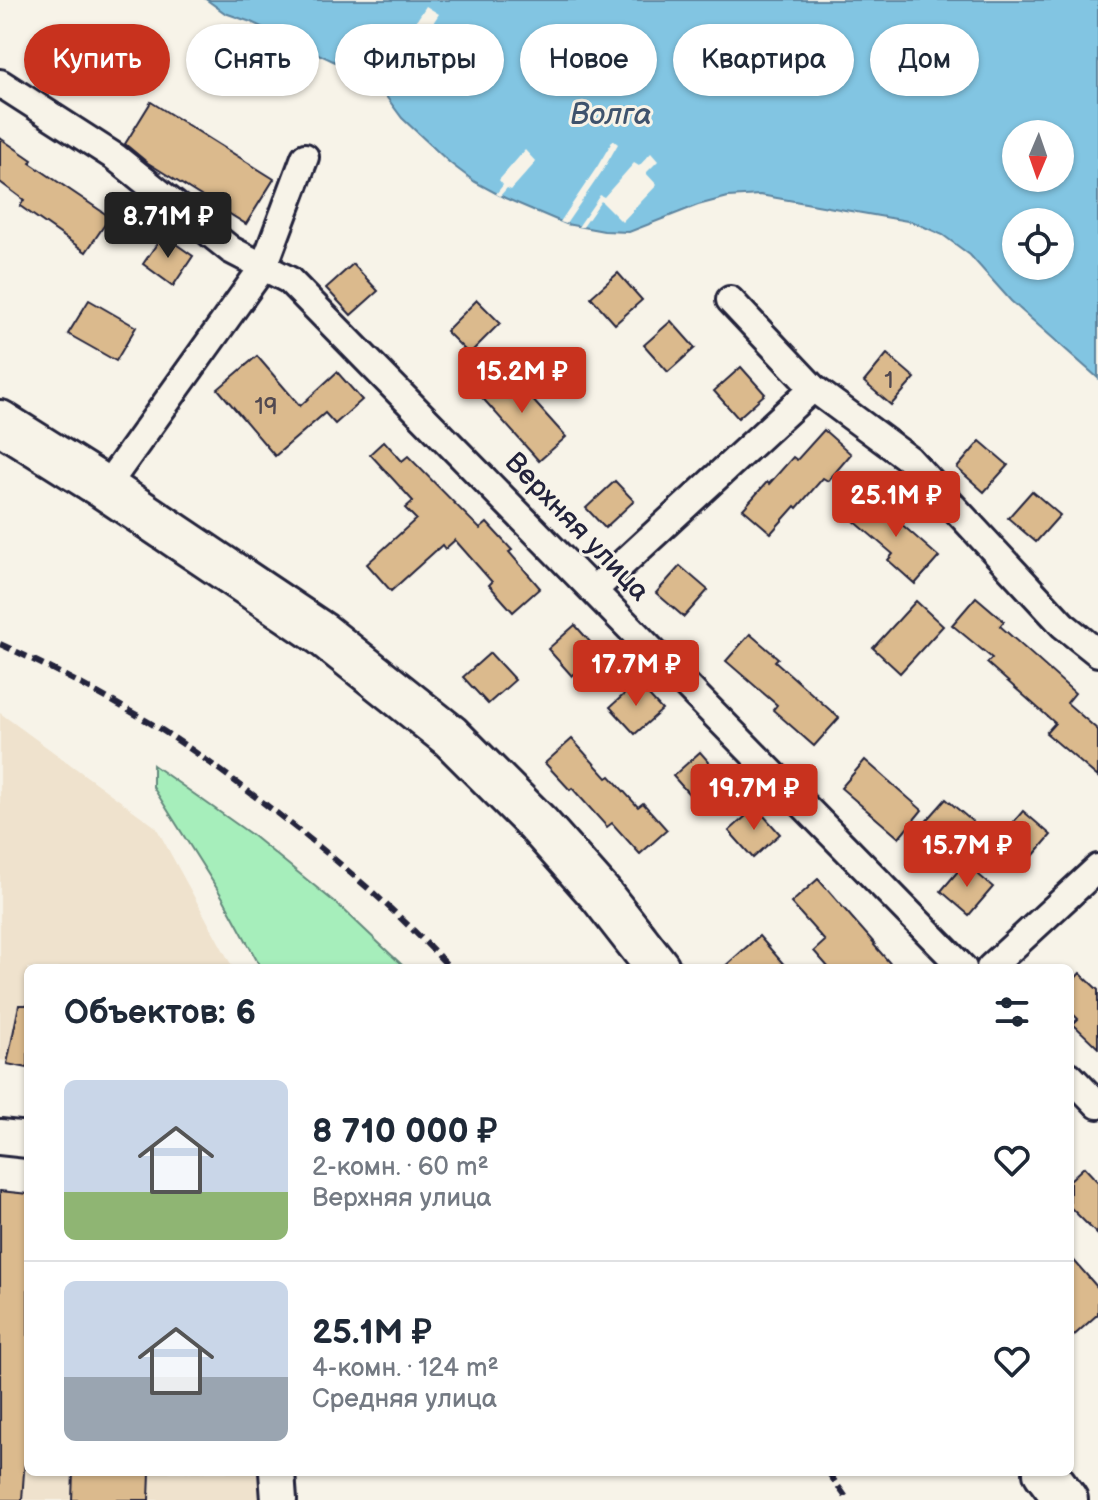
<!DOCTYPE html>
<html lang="ru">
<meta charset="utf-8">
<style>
:root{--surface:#fff;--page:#f6f6f7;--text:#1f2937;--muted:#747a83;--line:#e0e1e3;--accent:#c8321e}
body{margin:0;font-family:"Balsamiq Sans",sans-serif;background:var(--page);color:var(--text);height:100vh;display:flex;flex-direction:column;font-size:30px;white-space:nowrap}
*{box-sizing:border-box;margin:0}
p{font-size:26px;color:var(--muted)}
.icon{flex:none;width:44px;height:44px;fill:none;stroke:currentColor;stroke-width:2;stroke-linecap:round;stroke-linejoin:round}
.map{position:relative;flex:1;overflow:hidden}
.drawer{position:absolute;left:24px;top:964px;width:1050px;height:512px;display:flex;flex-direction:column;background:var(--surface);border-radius:12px;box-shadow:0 2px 6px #0004}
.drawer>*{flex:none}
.top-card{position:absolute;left:24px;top:24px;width:1050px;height:72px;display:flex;gap:16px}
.needle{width:52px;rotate:182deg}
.controls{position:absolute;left:1002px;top:120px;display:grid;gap:16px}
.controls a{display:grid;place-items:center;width:72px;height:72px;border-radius:50%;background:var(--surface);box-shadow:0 2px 6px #0004;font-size:40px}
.price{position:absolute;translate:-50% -68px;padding:0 18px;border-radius:8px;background:var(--accent);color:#fff;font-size:26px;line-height:52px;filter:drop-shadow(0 2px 4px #0008)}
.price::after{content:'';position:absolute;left:50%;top:48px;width:24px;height:18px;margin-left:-12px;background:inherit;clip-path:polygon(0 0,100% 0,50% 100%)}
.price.current{background:#222;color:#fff}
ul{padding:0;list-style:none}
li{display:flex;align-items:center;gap:24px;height:200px;padding:0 40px}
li+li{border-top:2px solid var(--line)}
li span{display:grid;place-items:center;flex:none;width:224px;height:160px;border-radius:12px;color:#555}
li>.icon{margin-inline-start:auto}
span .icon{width:96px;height:96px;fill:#fffc;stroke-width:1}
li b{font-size:34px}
h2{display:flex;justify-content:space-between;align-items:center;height:96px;padding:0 40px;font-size:34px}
.chip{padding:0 28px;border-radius:36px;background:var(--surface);box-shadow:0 2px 6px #0004;font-size:28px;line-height:72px}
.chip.current{background:var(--accent);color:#fff}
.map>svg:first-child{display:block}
.built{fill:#efe2cd}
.green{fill:#a6eebb;stroke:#64887b;stroke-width:2}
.water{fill:#82c5e2;stroke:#5c849f;stroke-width:2;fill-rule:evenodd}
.pier{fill:#f7f3e8}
.building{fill:#dbba8d;stroke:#22223b;stroke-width:2}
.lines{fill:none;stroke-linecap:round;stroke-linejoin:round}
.minor-casing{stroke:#22223b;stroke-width:32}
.tertiary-casing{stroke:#22223b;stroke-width:40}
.primary-casing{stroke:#22223b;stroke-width:48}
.minor{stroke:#f7f3e8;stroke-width:26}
.tertiary{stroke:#f7f3e8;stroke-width:34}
.primary{stroke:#f7f3e8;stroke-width:42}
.rail{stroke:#22223b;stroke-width:6;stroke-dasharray:12 6;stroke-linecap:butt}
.labels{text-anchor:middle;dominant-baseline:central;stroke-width:6;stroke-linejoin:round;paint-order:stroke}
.number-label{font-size:24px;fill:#504850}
.street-label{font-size:28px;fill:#22223b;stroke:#f7f3e8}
.water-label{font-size:30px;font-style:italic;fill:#3f536d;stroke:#f7f3e8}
</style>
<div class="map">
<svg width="1098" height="1500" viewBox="0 0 1098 1500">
<rect width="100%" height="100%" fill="#f7f3e8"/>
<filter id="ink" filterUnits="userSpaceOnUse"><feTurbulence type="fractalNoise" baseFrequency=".0125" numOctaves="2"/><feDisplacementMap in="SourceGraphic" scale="16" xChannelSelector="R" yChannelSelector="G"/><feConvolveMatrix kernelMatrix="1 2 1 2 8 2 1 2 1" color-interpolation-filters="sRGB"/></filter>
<g filter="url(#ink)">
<!-- built -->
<g class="built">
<path d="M0,713L156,827L233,968H28V1067L0,1060Z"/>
<path d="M0,1233L28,1235V1472H257L259,1500H0Z"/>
</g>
<!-- green -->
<path class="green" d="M153,765L252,835L343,909L402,965V968H261L223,898L153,787Z"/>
<!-- water -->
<path class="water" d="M207,0H1098V378L1011,301L970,255L943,235L913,222L760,195L728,197L698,205L629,232L604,231L566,224L505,198L475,182L450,163L402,118L382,91L367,77L251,22L225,13ZM1016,134H1060V178H1016ZM1016,222H1060V266H1016Z"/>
<!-- pier -->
<g class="pier">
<path d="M426,6L439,14L405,65L401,63L382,91L379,88L397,61L392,58Z"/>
<path d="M613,140L618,144L603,170L566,224L560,222L597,167Z"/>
<path d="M525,150L536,162L511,190L507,188L500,196L496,194L503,185L499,180Z"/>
<path d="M651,153L658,161L646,173L657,185L622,222L601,201L583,227H578L600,195L604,197L634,163L639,166Z"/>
</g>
<!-- building -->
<g class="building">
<path d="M151,102L274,179L246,224L148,163L125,144Z"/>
<path d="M0,138L32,160L30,163L110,217L86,252L20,206L24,200L0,182Z"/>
<path d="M163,235L193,256L173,286L143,264Z"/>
<path d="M353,264L378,291L351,315L326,288Z"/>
<path d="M618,273L642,300L615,324L591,297Z"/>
<path d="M89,300L136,327L116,361L68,334Z"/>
<path d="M477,300L500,323L469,354L446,331Z"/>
<path d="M671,321L695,348L668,372L644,345Z"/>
<path d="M887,354L915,378L891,405L864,382Z"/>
<path d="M257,356L300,406L337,372L362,400L335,424L325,413L275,456L218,389Z"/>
<path d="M741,367L765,394L738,418L714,391Z"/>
<path d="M505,369L566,437L539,461L478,393Z"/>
<path d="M824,430L851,454L828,481L823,478L797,508L795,506L771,533L743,509L767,482L769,484L793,457L797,460Z"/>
<path d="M384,441L402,461L408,456L480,529L487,523L512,550L509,552L540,588L513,612L489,585L492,582L455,540L445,549L442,545L391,591L367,564L416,519L405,508L413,501L370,454Z"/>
<path d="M980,441L1008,465L984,492L957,468Z"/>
<path d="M615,481L634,501L605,528L586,508Z"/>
<path d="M1032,491L1060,515L1036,542L1008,518Z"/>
<path d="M878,493L905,517L900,523L939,557L915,584L888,560L893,554L854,521Z"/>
<path d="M680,566L708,590L684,617L656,593Z"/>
<path d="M976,597L1004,621L1000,626L1075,693L1067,703L1098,730V777L1046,733L1055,723L987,663L992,658L952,625Z"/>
<path d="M916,601L943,626L900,673L873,648Z"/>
<path d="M575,625L599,652L572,676L548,649Z"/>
<path d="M750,634L778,658L775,661L839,718L814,746L773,710L777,705L726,661Z"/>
<path d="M490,653L515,680L488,704L463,677Z"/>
<path d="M637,683L662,710L635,734L610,707Z"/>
<path d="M572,739L607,778L610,776L638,807L643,803L667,830L640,854L612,823L607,827L572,788L570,790L545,763Z"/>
<path d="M700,752L724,779L697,803L673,776Z"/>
<path d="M865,760L922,810L899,838L841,788Z"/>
<path d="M946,799L973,822L950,850L922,826Z"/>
<path d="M756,807L780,834L753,858L729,831Z"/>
<path d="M1023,811L1051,835L1027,863L999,839Z"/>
<path d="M965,863L993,887L969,915L941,891Z"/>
<path d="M818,879L875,944L874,945L894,968H829L814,951L825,941L791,903Z"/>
<path d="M759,936L787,968H723Z"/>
<path d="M1080,973L1098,990V1048L1073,1024L1078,1019L1070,1011V984Z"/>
<path d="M19,1005H28V1068L7,1064Z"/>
<path d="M1084,1167L1098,1182V1235L1070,1207V1180Z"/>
<path d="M0,1191L28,1194V1416L22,1500H0Z"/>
<path d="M1070,1256L1098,1288V1314L1070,1339Z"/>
<path d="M73,1472H150L149,1500H72Z"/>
</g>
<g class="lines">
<!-- minor casing -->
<g class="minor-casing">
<g id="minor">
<path d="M0,83L115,157L231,250L289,280L963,968"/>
<path d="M730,300L813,388L909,459L1063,625L1098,653"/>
<path d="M105,488L264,266L305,157"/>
<path d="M594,590L813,388"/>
<path d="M990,968L1098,868"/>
<path d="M1070,1076L1098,1105"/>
</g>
</g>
<!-- tertiary casing -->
<g class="tertiary-casing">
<g id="tertiary">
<path d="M0,1137L28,1140"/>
<path d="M277,1472L279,1500"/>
</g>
</g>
<!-- primary casing -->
<g class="primary-casing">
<g id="primary">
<path d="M0,422L105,488L322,634L450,736L538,824L601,895L658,968"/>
<path d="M1045,1472L1066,1500"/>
</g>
</g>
<!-- minor -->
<use href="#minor" class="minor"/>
<!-- tertiary -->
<use href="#tertiary" class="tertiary"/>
<!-- primary -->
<use href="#primary" class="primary"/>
<!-- rail -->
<g class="rail">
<path d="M0,644C50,667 99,693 147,721C199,752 248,791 296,828C350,871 403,917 450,968"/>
<path d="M828,1472L848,1500"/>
</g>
</g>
</g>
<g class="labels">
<!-- number labels -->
<g class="number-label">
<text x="889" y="380">1</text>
<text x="266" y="406">19</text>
</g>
<!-- street labels -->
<g class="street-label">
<text transform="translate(577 527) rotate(46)">Верхняя улица</text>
</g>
<!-- water labels -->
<g class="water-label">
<text x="611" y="115">Волга</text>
</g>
</g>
</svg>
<div class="controls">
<a><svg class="needle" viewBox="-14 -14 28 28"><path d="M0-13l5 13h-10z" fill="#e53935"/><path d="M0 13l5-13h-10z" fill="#747a83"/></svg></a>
<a><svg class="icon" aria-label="locate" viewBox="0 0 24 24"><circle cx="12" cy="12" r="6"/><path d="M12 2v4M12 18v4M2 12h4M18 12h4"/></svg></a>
</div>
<b class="price current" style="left:168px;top:260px">8.71M ₽</b>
<b class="price" style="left:522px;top:415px">15.2M ₽</b>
<b class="price" style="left:896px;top:539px">25.1M ₽</b>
<b class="price" style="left:636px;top:708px">17.7M ₽</b>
<b class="price" style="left:754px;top:832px">19.7M ₽</b>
<b class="price" style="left:967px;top:889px">15.7M ₽</b>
<div class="top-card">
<a class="chip current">Купить</a>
<a class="chip">Снять</a>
<a class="chip">Фильтры</a>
<a class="chip">Новое</a>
<a class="chip">Квартира</a>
<a class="chip">Дом</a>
</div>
<section class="drawer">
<h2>Объектов: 6<svg class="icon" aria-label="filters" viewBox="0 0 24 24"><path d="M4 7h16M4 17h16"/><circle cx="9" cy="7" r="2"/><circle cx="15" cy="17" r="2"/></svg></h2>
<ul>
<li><span style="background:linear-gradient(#c9d6e8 70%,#8fb573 0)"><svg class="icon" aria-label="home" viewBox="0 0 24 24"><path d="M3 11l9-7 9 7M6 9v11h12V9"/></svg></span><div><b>8 710 000 ₽</b><p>2-комн. · 60 m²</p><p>Верхняя улица</p></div><svg class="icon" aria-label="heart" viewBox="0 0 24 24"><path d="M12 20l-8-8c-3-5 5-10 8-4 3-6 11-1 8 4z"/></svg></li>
<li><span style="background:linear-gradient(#c9d6e8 60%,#9aa5b1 0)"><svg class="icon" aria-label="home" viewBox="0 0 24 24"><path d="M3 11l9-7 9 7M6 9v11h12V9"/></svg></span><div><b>25.1M ₽</b><p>4-комн. · 124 m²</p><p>Средняя улица</p></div><svg class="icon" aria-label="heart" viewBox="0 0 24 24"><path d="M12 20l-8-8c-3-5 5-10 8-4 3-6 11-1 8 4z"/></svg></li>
</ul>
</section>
</div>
